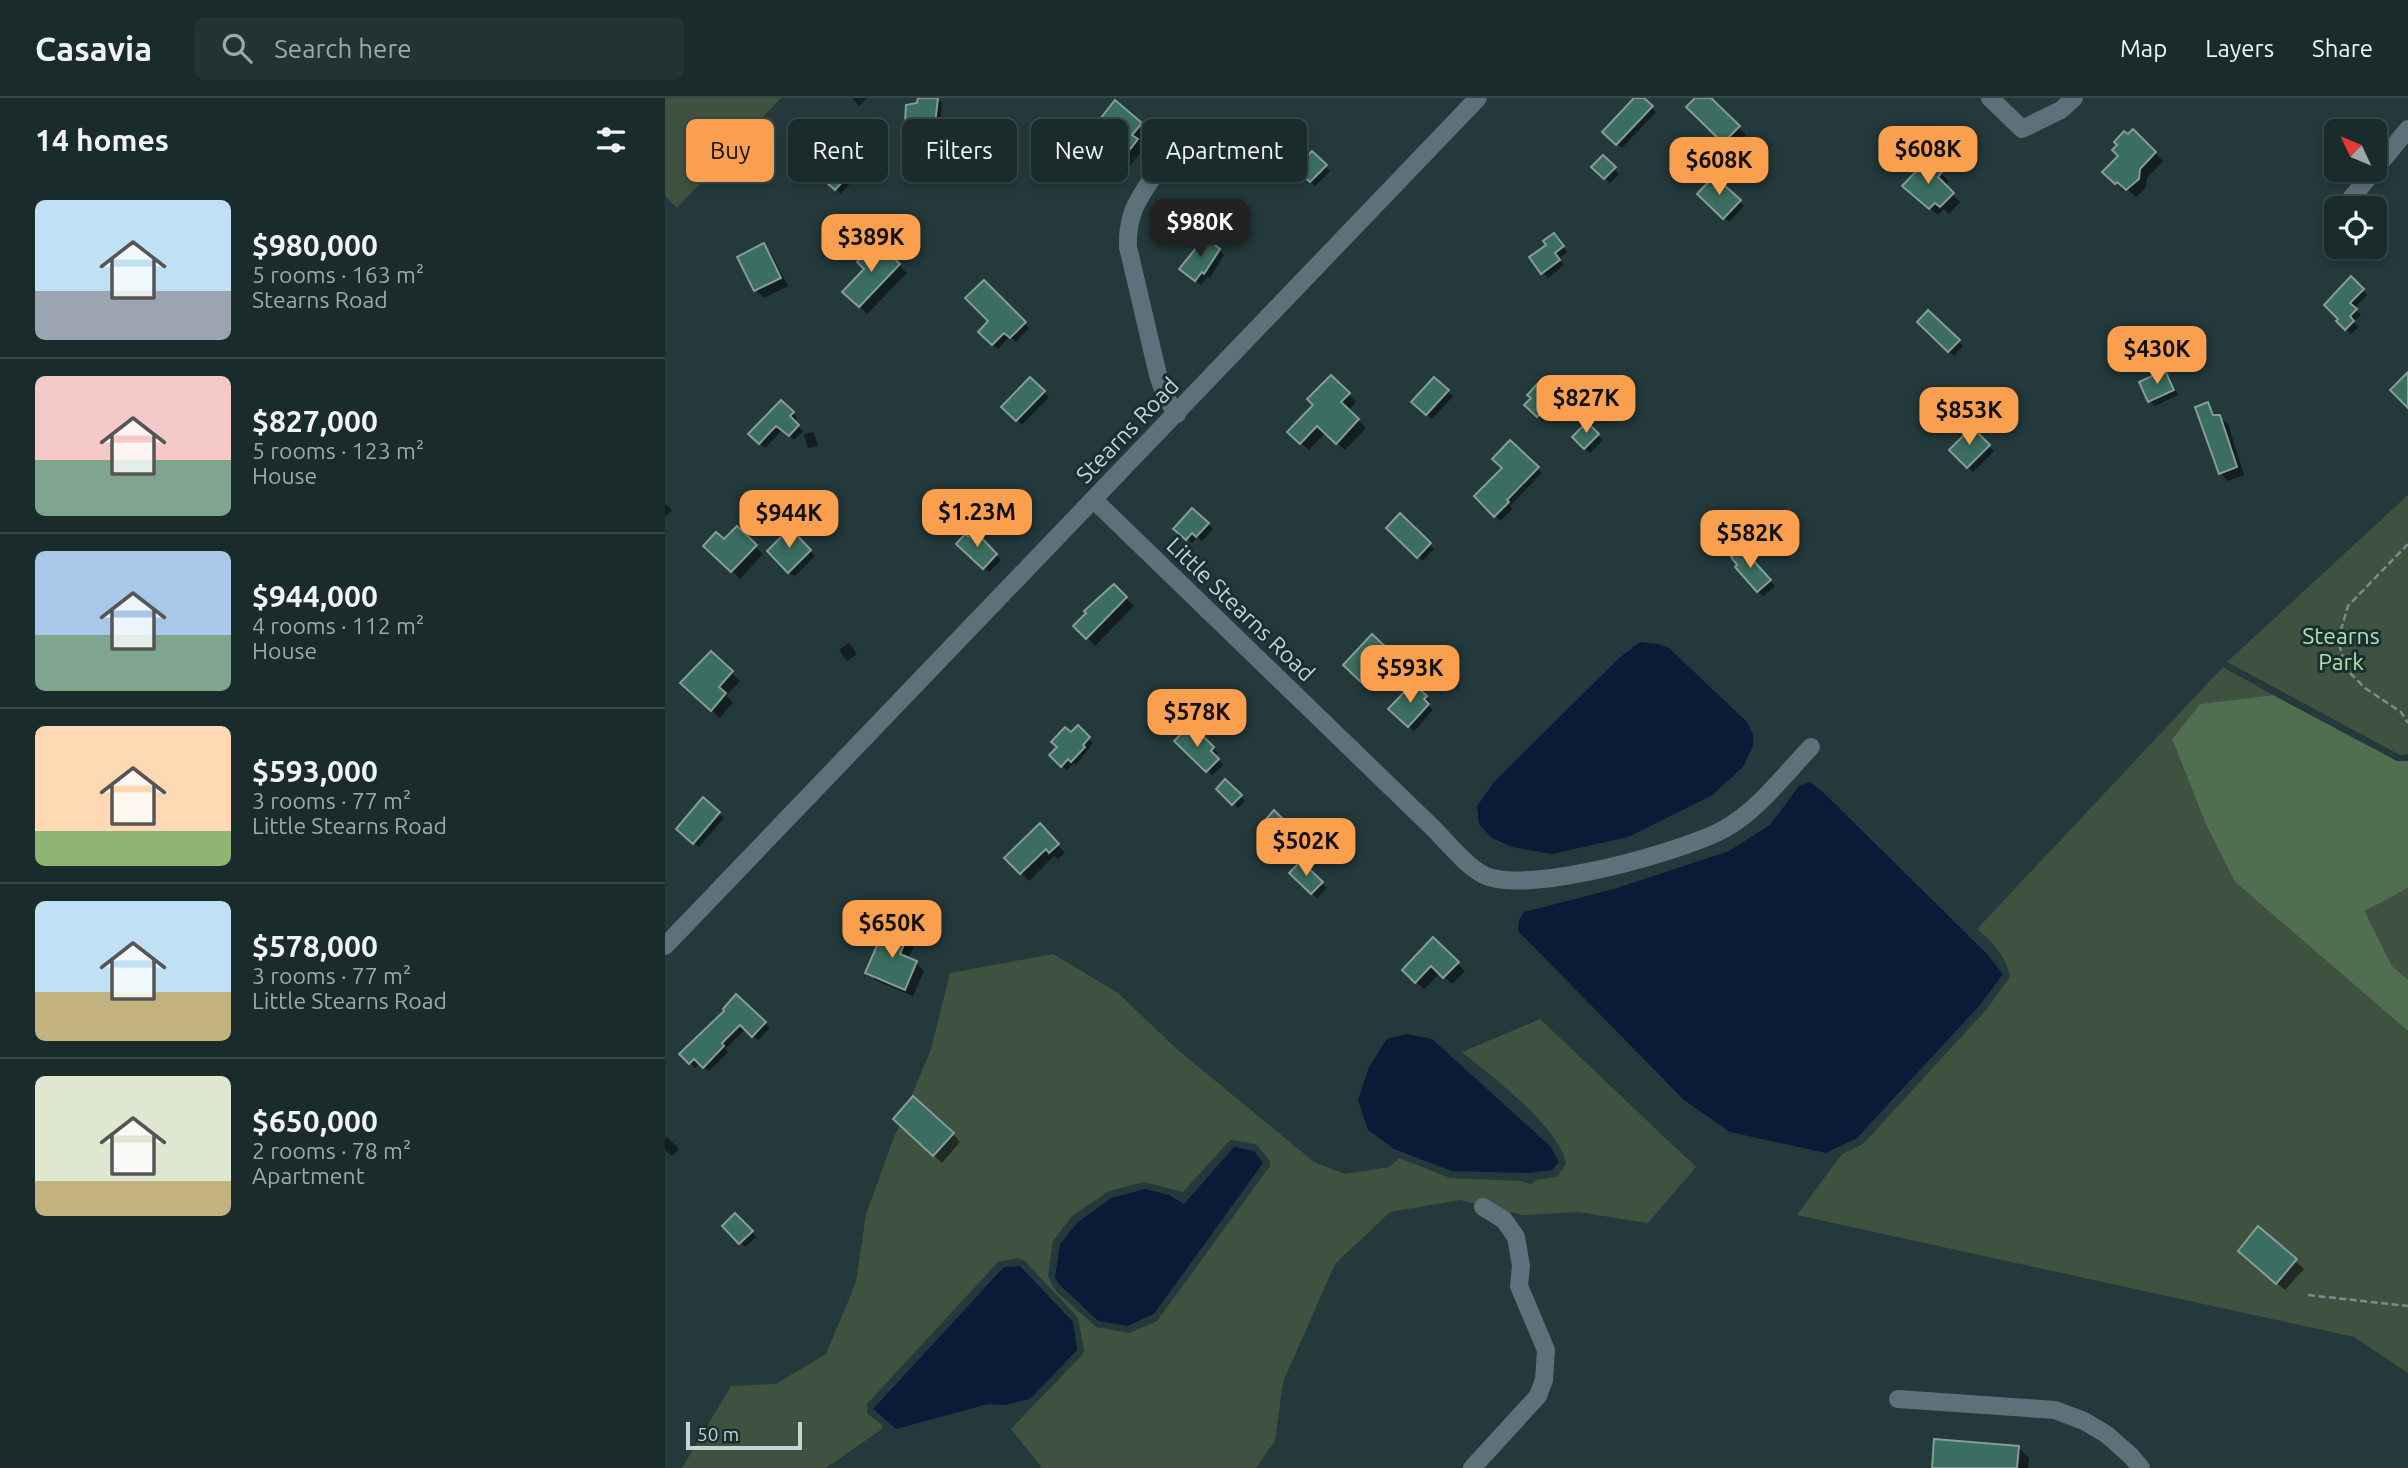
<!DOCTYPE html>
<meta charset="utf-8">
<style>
:root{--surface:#1a2b2c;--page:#233334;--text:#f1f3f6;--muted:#9fa7a9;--line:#384748;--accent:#fa9f4e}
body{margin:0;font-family:Ubuntu,sans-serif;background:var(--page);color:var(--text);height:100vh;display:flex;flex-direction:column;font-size:26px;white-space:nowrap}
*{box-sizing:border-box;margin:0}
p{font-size:23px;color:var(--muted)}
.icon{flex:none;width:38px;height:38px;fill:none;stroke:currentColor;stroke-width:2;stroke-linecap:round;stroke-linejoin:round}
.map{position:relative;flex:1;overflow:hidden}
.panel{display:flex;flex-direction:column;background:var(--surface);width:665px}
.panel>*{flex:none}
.banner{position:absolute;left:21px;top:21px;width:665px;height:63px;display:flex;gap:14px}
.needle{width:46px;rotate:314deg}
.fabs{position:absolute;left:1659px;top:21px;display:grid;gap:14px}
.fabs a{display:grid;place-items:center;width:63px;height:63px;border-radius:10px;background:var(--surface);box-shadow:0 4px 10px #0003,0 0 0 2px var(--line);font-size:35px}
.scale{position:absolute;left:21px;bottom:18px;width:116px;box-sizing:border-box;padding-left:7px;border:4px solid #c7d4d5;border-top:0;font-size:19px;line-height:24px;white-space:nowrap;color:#c7d4d5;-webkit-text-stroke:5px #192f31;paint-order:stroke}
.price{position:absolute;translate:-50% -60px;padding:0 16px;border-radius:14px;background:var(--accent);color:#111;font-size:23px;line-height:46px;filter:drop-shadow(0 2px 4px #0008)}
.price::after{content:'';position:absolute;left:50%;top:42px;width:21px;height:16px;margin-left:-10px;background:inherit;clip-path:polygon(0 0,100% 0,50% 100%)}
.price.current{background:#222;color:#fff}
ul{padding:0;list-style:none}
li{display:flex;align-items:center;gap:21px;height:175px;padding:0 35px}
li+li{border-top:2px solid var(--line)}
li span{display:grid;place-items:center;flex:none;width:196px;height:140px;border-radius:10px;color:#555}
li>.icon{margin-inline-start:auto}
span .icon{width:84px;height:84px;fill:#fffc;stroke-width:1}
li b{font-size:30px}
h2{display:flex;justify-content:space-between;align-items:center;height:84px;padding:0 35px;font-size:30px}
.chip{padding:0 24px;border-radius:10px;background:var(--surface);box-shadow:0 4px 10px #0003,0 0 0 2px var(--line);font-size:24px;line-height:63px}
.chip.current{background:var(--accent);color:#111}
header{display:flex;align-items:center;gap:42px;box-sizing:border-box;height:98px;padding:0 35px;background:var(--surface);border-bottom:2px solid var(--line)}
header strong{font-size:33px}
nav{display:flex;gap:38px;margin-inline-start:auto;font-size:24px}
.search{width:490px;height:63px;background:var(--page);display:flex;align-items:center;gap:18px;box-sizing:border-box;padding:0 24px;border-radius:10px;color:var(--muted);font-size:26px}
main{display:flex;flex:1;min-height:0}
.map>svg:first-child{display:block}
.green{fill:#3f523f;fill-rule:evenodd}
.forest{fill:#4f6f50}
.water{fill:#091b37}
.shadow{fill:#0007}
.building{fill:#3b6e60;stroke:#859d95;stroke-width:2}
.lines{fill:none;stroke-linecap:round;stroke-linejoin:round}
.path{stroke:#7a8c8d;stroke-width:2.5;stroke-dasharray:7 3.5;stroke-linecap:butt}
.minor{stroke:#5e717a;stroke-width:18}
.labels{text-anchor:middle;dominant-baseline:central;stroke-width:6;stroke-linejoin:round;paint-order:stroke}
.street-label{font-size:23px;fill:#c7d4d5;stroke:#192f31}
.park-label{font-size:23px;fill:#ade3ae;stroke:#192f31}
</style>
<header>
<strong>Casavia</strong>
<div class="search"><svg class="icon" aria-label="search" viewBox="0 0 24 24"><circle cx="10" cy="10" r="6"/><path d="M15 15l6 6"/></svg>Search here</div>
<nav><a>Map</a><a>Layers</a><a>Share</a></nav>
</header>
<main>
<section class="panel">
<h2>14 homes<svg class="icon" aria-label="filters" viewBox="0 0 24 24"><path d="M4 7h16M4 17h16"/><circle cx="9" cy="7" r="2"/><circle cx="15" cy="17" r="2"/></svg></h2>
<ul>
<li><span style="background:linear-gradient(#bfe0f5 65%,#9aa5b1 0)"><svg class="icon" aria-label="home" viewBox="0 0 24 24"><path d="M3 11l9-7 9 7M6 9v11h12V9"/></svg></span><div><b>$980,000</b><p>5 rooms · 163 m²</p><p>Stearns Road</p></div></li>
<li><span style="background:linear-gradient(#f6c9c9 60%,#7fa58c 0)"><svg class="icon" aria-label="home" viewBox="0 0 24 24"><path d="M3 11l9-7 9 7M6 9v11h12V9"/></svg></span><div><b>$827,000</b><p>5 rooms · 123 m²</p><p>House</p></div></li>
<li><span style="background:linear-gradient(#a9c7e8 60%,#7fa58c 0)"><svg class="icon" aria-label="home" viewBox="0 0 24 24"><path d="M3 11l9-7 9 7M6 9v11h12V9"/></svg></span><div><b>$944,000</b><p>4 rooms · 112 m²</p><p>House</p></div></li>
<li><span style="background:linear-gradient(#ffd9b3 75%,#8fb573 0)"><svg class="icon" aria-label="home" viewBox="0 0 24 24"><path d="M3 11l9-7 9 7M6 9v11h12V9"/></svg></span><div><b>$593,000</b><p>3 rooms · 77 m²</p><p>Little Stearns Road</p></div></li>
<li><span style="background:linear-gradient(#bfe0f5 65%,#c2b280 0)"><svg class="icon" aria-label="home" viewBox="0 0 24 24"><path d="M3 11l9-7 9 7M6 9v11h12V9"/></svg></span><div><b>$578,000</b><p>3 rooms · 77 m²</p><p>Little Stearns Road</p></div></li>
<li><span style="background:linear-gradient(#dfe7d0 75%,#c2b280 0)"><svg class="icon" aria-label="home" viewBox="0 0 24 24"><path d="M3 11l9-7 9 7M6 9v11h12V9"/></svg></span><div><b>$650,000</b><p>2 rooms · 78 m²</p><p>Apartment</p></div></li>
</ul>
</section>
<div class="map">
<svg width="1743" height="1370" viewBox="0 0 1743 1370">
<rect width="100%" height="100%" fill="#23393b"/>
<!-- green -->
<g class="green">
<path d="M0,0H116L12,110L0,98Z"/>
<path d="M1743,397V656L1735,657L1562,564Z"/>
<path d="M1558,569L1608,597L1535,606L1507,641L1542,729L1570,784L1743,933V1275L1689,1239L1132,1117L1177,1056L1198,1046L1321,912L1345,879C1342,859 1327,844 1312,831Z"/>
<path d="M1743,790V882L1727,868L1700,812Z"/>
<path d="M388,856L453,895L513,952L649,1064L680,1076L724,1069L734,1060L785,1080L855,1083L866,1086L871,1082L892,1079L901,1066C896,1030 825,977 797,954L875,921L1031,1069L983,1125L913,1114L857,1117L795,1102L725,1114L670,1166L618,1284L610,1343L591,1370H377L346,1331L418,1256L419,1252L413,1220L360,1163L353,1160L333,1164L202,1306V1315L218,1328L217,1331L161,1370H17L66,1288L111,1286L161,1256L191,1184L201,1116L228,1042L266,951L285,875ZM565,1042L591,1046L605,1063V1068L492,1223L464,1235L431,1229L389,1191L383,1178L388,1143L407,1118L444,1093L479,1084L518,1094Z"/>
</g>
<!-- forest -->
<path class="forest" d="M1608,597L1732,663H1743V790L1700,813L1727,868L1743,882V933L1570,784L1542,729L1507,641L1535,606Z"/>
<!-- water -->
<g class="water">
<path d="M975,544L994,546L1004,550L1082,624L1088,637V648L1078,669L1046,698L963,739L887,756L847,749L827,740L814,726L812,708L830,683L953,561Z"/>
<path d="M1145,684L1160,696L1322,856L1338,876L1315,907L1192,1040L1161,1055L1065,1034L1019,1002L853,833L854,822L859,814L949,791L1064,753L1105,727L1134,688Z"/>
<path d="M742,936L767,941L885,1048L894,1064L887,1072L863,1075L787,1073L729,1051L703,1032L693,1002L704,969L722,941Z"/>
<path d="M569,1049L589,1053L598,1065L489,1216L462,1228L433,1223L394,1186L390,1180L395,1146L412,1125L446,1100L480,1091L504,1097L519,1106Z"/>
<path d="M355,1168L408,1224L412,1252L365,1301L340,1307L323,1306L231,1331L208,1311L339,1169Z"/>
</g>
<!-- shadow -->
<g class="shadow">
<path d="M187,0H202L194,8Z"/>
<path d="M255,0H272L277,5L275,31L246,28L241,23L254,7Z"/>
<path d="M972,0H977L991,14L957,50L940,33Z"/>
<path d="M1032,0H1044L1081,37L1067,52L1024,9Z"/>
<path d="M450,5L483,34L474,45L479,50L459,75L427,51Z"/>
<path d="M1468,34L1498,63L1482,80L1481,89L1471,99L1461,90L1459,93L1440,74L1455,58L1463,39Z"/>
<path d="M647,55L665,73L650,88L633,71Z"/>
<path d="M938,59L954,76L945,85L929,69Z"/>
<path d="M1263,63L1284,83L1279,88L1295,104L1284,116L1279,111L1273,117L1247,95Z"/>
<path d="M187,72L192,77L176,96L151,74Z"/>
<path d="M1049,80L1079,108L1064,124L1034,96Z"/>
<path d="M894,142L902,154L894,161L899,167L883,180L867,160Z"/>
<path d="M212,146L242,175L202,216L180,194L201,171Z"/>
<path d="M98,147L106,155L123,188L99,200L91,192L74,160Z"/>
<path d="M554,152L559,157L545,180L543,178L536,187L522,176Z"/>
<path d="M1686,181L1702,197L1689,210L1696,217L1688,224L1693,229L1686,236L1674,223Z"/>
<path d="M319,184L364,230L351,244L345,238L333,251L315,234L326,223Z"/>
<path d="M1263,214L1298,248L1289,258L1254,224Z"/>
<path d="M1500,274L1505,279L1513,297L1490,308L1485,303Z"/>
<path d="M666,280L691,304L683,313L701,330L680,352L661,334L644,352L624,334L650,307Z"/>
<path d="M365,281L384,299L357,327L338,309Z"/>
<path d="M769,281L788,298L767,321L749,304Z"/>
<path d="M887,281L903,297L898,302L904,307L892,319L887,314L878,323L861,307Z"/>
<path d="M116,304L132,320L128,324L138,333L129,342L117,332L100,350L86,336Z"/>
<path d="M1543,307L1552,318L1563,326L1579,377L1563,383L1555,375Z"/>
<path d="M925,323L929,328V334L938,342L925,355L910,339Z"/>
<path d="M1307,331L1329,353L1308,374L1286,352Z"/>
<path d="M149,334L153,348L143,350L139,336Z"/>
<path d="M845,344L877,375L845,408L848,410L835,423L811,398L839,370Z"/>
<path d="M0,406L7,412L0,419Z"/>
<path d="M527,412L548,431L537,443L533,439L527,445L511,430Z"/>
<path d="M735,418L769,451L758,463L723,430Z"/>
<path d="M72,431L98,456L75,481L41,448L59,444Z"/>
<path d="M125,433L150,458L129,479L104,453Z"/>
<path d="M309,435L336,462L324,474L293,446L304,441Z"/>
<path d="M1077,452L1110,488L1098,498L1072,469Z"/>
<path d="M449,488L469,508L430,548L411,528Z"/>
<path d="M707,539L732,563L706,591L680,567Z"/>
<path d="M184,545L192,556L182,563L174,552Z"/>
<path d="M46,556L75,583L61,598L68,604L55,620L25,593Z"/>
<path d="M748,587L766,604L763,607L768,612L749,633L726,611Z"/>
<path d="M413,630L428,645L411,667L409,665L402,672L386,657Z"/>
<path d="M533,636L553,655L549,658L558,667L547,677L512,643L530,639Z"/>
<path d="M560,683L580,703L573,710L553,691Z"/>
<path d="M39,702L59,720L34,749L18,736Z"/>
<path d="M609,715L635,741L625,752L599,727Z"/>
<path d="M375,728L400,755L393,761L389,758L364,783L342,760Z"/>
<path d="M636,765L662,790L652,800L626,775Z"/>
<path d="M242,838L250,846L243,861L251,865L259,873L248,898L210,882L202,874Z"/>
<path d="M768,842L800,873L787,886L775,875L759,891L739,872Z"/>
<path d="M71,899L105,930L93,942L81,931L60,951L63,954L44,973L35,965L30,970L16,956L62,913Z"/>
<path d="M238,1029L288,1036L295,1044L277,1065Z"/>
<path d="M2,1039L14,1051L7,1058L0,1052V1041Z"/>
<path d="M70,1117L91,1139L80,1149L59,1128Z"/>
<path d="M1594,1131L1639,1171L1620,1192L1583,1161Z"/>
<path d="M1353,1349L1364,1360L1363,1370H1269Z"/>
</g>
<!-- building -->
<g class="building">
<path d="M253,0H273L270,26L240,24L241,7L252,5Z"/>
<path d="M969,0H979L988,8L951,47L937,34Z"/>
<path d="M1030,0H1046L1075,28L1058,45L1021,9Z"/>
<path d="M450,2L477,25L467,37L473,41L451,69L417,44Z"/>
<path d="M1468,31L1491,54L1475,71L1474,81L1461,92L1452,84L1450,86L1437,74L1453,58L1447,52L1452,47L1449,44L1459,33L1463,36Z"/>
<path d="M162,48L189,71L170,92L144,69Z"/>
<path d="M647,53L662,67L645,84L630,71Z"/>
<path d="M938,57L951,69L939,81L926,69Z"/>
<path d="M1263,61L1277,74L1273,79L1289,95L1275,109L1270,105L1264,111L1237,88Z"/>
<path d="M1049,78L1076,102L1058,121L1032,96Z"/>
<path d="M889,135L899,148L890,155L895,162L876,176L864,159L881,147L878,143Z"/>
<path d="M540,139L555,151L539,176L537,174L530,183L514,171Z"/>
<path d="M212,144L235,166L194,209L177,194L199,171L192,164Z"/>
<path d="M99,145L116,180L89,193L72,159Z"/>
<path d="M1686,178L1699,191L1685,205L1692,211L1685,218L1689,223L1680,232L1671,223L1673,221L1659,207Z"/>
<path d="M319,182L361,224L345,240L339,235L327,247L313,234L323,223L300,200Z"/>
<path d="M1263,212L1295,242L1283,254L1252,224Z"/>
<path d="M1500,272L1509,292L1483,304L1474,284Z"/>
<path d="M1743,274V310L1725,292Z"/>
<path d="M666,277L685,295L676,304L694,321L671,346L652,328L635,346L622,334L648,307L642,301Z"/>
<path d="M887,278L899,291L895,296L900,301L886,315L881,310L872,319L859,307L866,300L862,297L876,282L880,286Z"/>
<path d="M365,279L380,293L351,323L336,309Z"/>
<path d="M769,279L784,292L761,317L746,304Z"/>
<path d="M116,302L129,314L125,318L134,327L124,338L111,328L94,346L83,336Z"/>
<path d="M1543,304L1548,317H1555L1572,369L1554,376L1530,309Z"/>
<path d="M925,321V327L934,336L919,351L907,339Z"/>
<path d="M1307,329L1325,347L1302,370L1284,352Z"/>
<path d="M845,342L874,369L842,402L844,404L829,419L809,398L837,370L827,361Z"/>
<path d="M527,410L544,425L531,439L527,435L521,442L508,431Z"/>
<path d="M735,415L766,445L752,460L721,430Z"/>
<path d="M72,428L92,447L66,474L38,448L51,434L59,441Z"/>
<path d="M125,430L146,452L123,475L102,453Z"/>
<path d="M309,432L332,456L318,471L291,446L300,436L304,439Z"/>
<path d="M1077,450L1106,482L1092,494L1070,469L1072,467L1066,459Z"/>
<path d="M449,486L462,499L421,541L408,528L421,515L419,513Z"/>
<path d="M707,536L726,554L697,585L678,567Z"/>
<path d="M46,553L68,573L54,589L61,595L46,613L15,585Z"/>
<path d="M748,585L762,598L759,601L764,606L743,629L723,611Z"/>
<path d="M413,627L425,639L418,647L420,649L406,664L403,661L396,669L384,657L392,649L386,644L400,629L406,634Z"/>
<path d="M522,630L530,637L533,633L549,649L546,653L554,661L541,674L509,643Z"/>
<path d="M560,681L577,697L567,707L551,691Z"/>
<path d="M38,699L55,714L28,746L11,731Z"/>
<path d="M609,712L632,735L619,748L596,727Z"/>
<path d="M375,725L394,746L384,755L381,751L355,776L339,760Z"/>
<path d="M636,763L658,784L646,796L624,775Z"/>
<path d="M221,827L243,837L235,856L252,863L240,892L200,875Z"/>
<path d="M768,839L794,864L778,880L766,868L750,885L737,872Z"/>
<path d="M71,896L101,924L87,939L75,927L57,945L59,948L38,970L29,961L24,966L14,956L59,913L58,911Z"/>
<path d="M248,998L289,1035L268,1058L228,1021Z"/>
<path d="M70,1115L88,1133L74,1146L57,1128Z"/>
<path d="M1593,1128L1632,1161L1611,1186L1573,1153Z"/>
<path d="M1269,1341L1354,1348L1352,1370H1267Z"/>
</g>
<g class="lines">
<!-- path -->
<g class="path">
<path d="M1743,446L1683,508L1673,542L1681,571L1700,590L1736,614L1743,625"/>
<path d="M1643,1197L1743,1208"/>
</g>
<!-- minor -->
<g class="minor">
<path d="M1325,0L1357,31L1396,12L1409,0"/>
<path d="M488,79C471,104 462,118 463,149L493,277L501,300L512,316"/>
<path d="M1684,103L1743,31"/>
<path d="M429,402L768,730C783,745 800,767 819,777C861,798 1021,753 1061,730C1094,711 1120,676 1146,649"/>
<path d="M0,848L813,0"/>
<path d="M1233,1301L1390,1312L1419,1323L1441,1336L1466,1358L1476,1370"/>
<path d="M807,1370L873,1298L879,1282L881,1252L854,1188L856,1168L851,1139L839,1122L818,1109"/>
</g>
</g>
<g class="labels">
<!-- street labels -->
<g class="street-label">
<text transform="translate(462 332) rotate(-46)">Stearns Road</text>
<text transform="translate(576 511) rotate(44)">Little Stearns Road</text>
</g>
<!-- park labels -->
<g class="park-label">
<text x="1676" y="537">Stearns<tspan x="1676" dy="26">Park</tspan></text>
</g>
</g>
</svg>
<div class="fabs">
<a><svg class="needle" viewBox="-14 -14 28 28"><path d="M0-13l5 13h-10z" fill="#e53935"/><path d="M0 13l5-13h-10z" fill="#9fa7a9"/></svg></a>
<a><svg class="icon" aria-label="locate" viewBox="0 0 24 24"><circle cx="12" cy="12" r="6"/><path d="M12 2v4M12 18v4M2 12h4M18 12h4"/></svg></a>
</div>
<div class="scale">50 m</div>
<b class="price" style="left:1263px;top:88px">$608K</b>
<b class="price" style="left:1054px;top:99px">$608K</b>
<b class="price current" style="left:535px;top:161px">$980K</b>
<b class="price" style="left:206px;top:176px">$389K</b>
<b class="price" style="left:1492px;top:288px">$430K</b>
<b class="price" style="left:921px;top:337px">$827K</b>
<b class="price" style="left:1304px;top:349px">$853K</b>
<b class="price" style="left:312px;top:451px">$1.23M</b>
<b class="price" style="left:124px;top:452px">$944K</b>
<b class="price" style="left:1085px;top:472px">$582K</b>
<b class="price" style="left:745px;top:607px">$593K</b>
<b class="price" style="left:532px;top:651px">$578K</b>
<b class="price" style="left:641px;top:780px">$502K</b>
<b class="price" style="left:227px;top:862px">$650K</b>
<div class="banner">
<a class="chip current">Buy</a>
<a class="chip">Rent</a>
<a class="chip">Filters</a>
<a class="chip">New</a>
<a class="chip">Apartment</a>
</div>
</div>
</main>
